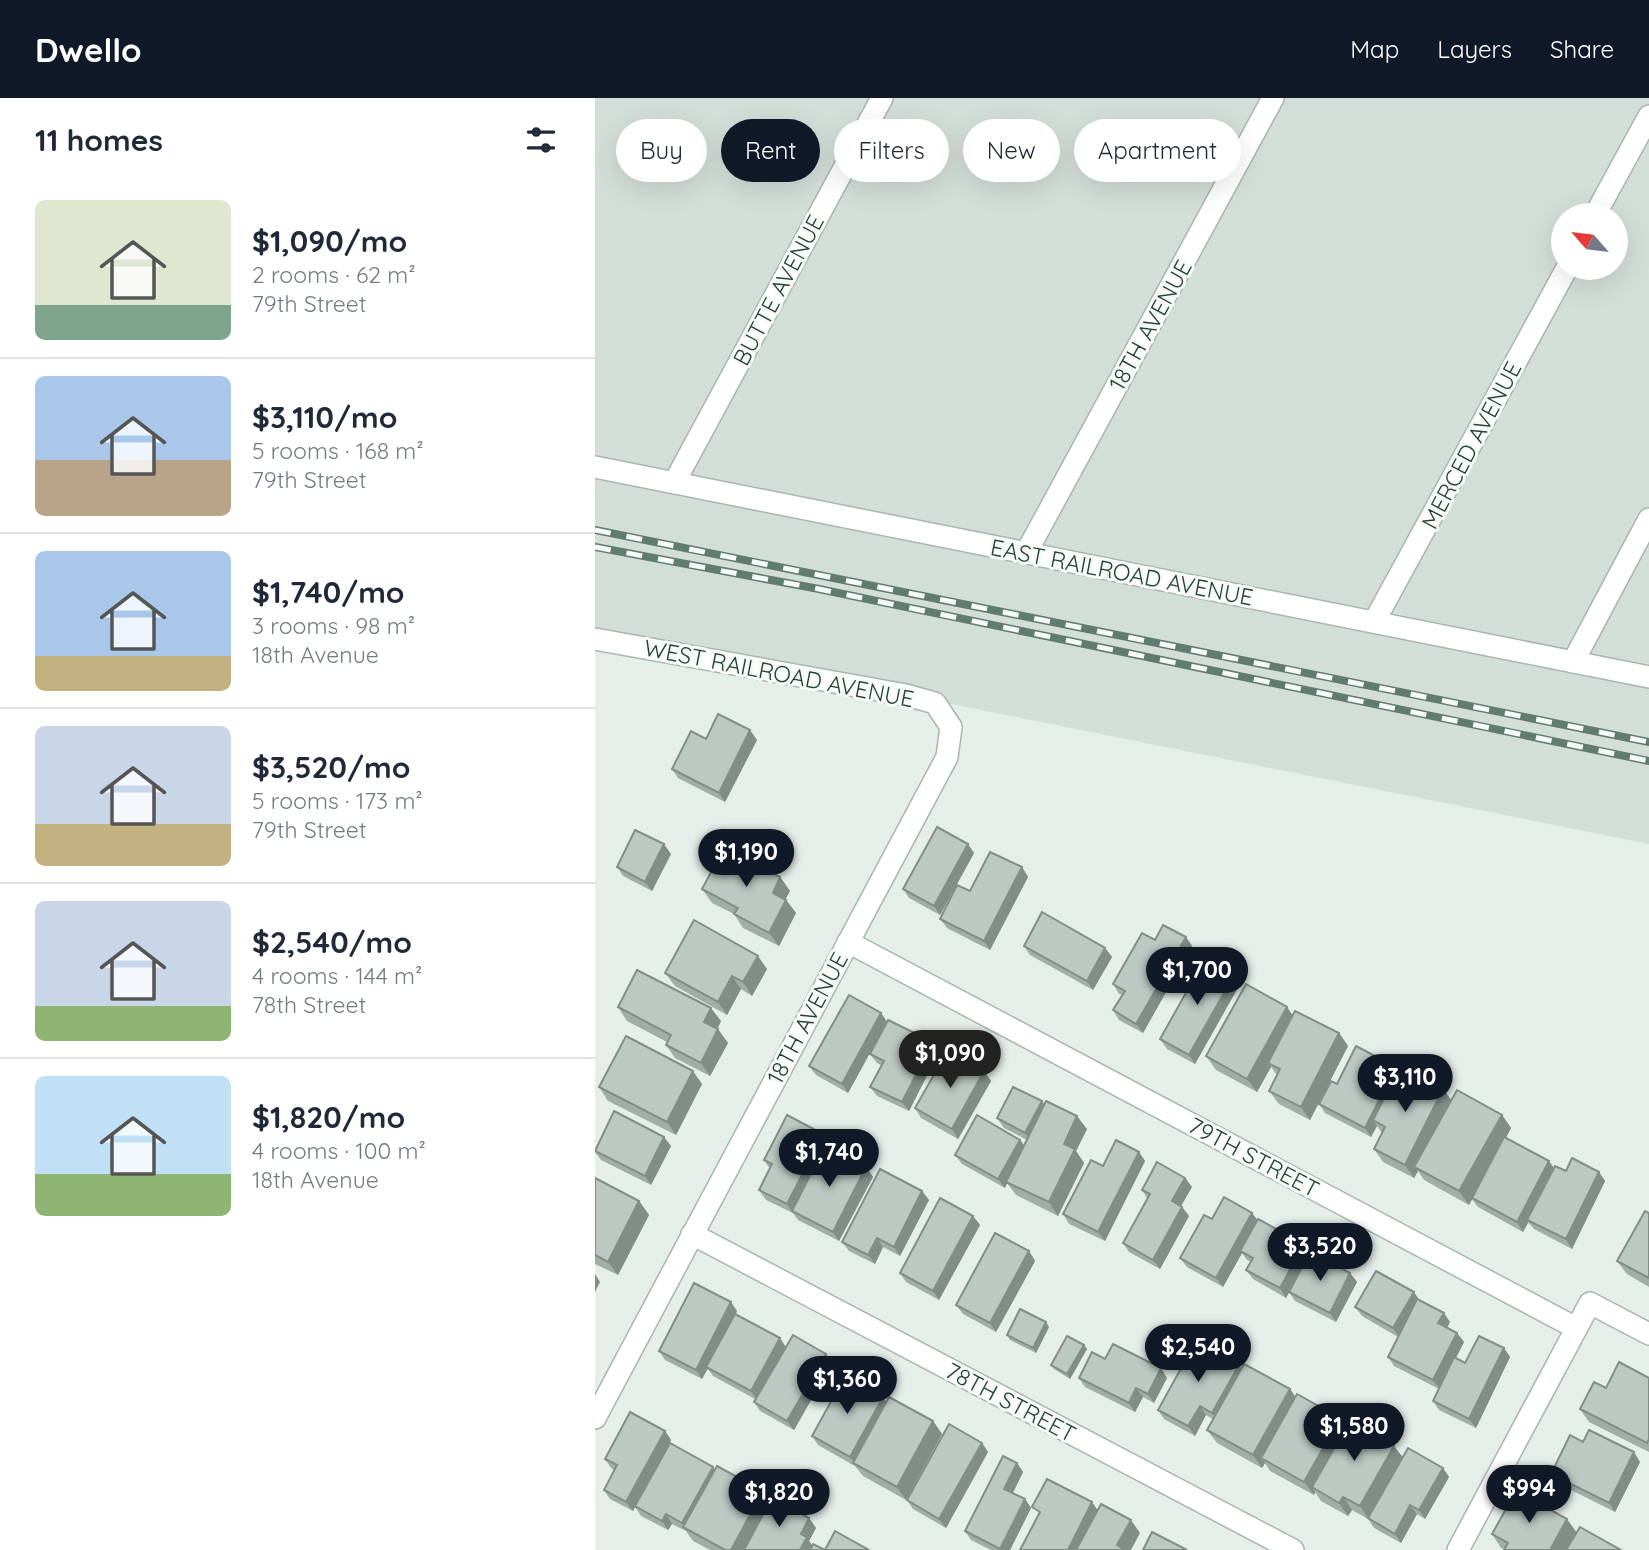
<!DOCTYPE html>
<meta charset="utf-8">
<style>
:root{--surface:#fff;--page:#f6f6f7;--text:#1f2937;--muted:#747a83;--line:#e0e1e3;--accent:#111827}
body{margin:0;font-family:Quicksand,sans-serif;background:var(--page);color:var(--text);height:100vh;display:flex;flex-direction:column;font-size:26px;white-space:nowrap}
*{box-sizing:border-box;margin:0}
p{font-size:23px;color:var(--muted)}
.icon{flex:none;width:38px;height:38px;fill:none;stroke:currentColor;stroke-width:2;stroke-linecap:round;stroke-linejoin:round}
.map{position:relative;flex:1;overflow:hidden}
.panel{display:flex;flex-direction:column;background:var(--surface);width:595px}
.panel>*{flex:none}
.guide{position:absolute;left:21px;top:21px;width:665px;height:63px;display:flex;gap:14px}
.needle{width:46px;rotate:298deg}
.tools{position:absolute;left:956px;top:105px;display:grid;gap:14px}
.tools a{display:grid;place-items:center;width:77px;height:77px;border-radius:50%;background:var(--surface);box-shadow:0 7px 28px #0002;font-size:35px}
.price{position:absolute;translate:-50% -60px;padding:0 16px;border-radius:24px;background:var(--accent);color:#fff;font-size:23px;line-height:46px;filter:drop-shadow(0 2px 4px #0008)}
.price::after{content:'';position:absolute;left:50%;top:42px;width:21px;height:16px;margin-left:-10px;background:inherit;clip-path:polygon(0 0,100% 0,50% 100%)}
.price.selected{background:#222;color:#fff}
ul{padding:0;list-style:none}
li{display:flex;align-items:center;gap:21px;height:175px;padding:0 35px}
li+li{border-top:2px solid var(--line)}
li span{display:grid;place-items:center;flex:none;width:196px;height:140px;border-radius:10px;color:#555}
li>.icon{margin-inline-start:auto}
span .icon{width:84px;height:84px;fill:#fffc;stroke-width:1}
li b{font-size:30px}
h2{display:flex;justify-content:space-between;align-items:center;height:84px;padding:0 35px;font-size:30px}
.tag{padding:0 24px;border-radius:32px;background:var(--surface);box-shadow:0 7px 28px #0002;font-size:24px;line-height:63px}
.tag.selected{background:var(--accent);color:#fff}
header{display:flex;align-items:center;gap:42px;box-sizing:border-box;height:98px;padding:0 35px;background:var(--accent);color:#fff}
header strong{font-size:33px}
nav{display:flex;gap:38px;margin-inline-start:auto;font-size:24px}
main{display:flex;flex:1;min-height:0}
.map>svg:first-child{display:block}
.built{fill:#d4ded8;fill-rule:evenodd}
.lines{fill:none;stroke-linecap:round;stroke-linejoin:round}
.minor-casing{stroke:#a8b6af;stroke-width:24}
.minor{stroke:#fff;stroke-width:21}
.rail-casing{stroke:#607b6f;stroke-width:8}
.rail{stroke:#f7fbf8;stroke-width:5;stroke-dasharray:16;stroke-linecap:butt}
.wall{fill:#a1ada7}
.shaded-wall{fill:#838d88}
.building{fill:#bbc9c2;stroke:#838d88;stroke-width:2}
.labels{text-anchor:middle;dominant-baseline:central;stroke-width:6;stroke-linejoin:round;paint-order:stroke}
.street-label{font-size:23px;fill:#254034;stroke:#f7fbf8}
</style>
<header>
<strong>Dwello</strong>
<nav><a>Map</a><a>Layers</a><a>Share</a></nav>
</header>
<main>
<section class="panel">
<h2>11 homes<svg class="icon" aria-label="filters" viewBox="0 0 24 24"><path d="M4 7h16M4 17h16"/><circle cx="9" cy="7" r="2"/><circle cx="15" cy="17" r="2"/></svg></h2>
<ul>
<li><span style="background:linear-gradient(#dfe7d0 75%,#7fa58c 0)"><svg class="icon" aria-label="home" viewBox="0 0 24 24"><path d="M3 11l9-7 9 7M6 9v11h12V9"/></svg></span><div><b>$1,090/mo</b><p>2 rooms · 62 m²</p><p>79th Street</p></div></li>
<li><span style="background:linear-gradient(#a9c7e8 60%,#b9a48a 0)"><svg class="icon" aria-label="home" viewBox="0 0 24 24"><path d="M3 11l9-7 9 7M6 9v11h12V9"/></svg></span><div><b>$3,110/mo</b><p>5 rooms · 168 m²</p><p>79th Street</p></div></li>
<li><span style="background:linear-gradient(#a9c7e8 75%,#c2b280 0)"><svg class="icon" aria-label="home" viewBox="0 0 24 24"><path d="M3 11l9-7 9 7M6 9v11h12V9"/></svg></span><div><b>$1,740/mo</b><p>3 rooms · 98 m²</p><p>18th Avenue</p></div></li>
<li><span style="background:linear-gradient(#c9d6e8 70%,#c2b280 0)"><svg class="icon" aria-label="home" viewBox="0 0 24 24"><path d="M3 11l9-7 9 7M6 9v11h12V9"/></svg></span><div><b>$3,520/mo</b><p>5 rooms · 173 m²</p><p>79th Street</p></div></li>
<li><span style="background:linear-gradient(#c9d6e8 75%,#8fb573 0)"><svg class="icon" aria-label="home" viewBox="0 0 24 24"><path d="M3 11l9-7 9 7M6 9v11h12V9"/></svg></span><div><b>$2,540/mo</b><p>4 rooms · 144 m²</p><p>78th Street</p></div></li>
<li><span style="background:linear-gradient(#bfe0f5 70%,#8fb573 0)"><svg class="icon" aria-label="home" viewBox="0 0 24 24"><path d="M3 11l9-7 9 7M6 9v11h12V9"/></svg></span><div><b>$1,820/mo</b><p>4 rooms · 100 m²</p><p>18th Avenue</p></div></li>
</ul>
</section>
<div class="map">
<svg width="1054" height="1452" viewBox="0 0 1054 1452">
<rect width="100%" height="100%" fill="#e6eee9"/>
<!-- built -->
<path class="built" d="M0,0H1054V746L311,597L0,541ZM968,117H1020V170H968Z"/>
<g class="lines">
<!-- minor casing -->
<g class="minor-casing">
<g id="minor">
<path d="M1000,117L1054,18"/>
<path d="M0,369L1054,579"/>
<path d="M79,385L287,0"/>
<path d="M431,455L678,0"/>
<path d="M779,524L972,170"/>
<path d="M0,541L311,597L340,605L356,629L352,659L0,1320"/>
<path d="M978,564L1054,421"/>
<path d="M253,844L981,1230"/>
<path d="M97,1136L698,1452"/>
<path d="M863,1452L995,1205L1054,1236"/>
</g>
</g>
<!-- minor -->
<use href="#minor" class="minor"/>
<!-- rail casing -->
<g class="rail-casing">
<g id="rail">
<path d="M0,432L1054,644"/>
<path d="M0,449L224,491L1054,663"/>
</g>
</g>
<!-- rail -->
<use href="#rail" class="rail"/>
</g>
<!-- wall -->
<g class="wall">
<path d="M111,641L162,642L130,704L83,680L77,671Z"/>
<path d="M379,755L345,817L314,800L308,791Z"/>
<path d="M76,756L57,793L28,778L22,769Z"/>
<path d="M427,769L433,779L395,852L352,830L345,821L375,793Z"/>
<path d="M185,779L195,793L190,801L201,815L184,848L148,830L139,816L117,805L107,791Z"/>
<path d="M591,839L597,848L548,935L524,922L518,912L527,897L524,896L518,886L560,842Z"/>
<path d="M429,848L510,850L517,859L498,892L435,857Z"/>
<path d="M172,871L157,898L146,891L132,917L80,888L70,875Z"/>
<path d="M645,886L600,966L572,951L565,941Z"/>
<path d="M23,909L126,923L122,931L133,945L115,978L80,960L71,947L72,944L32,923Z"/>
<path d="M286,915L292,924L338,944L344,954L314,1013L282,998L275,989L286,967L282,965L275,956L283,940L253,995L221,977L214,968Z"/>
<path d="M698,917L744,935L753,948L715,1022L684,1006L674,993L682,977L676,969L662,994L621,972L611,958Z"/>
<path d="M803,972L856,1002L907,1017L916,1030L911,1040L959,1070L971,1073L1004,1074L1010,1083L977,1151L939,1131L933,1124L928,1134L883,1109L877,1101L874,1107L829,1082L823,1073L819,1080L788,1064L779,1051L787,1035L782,1028L776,1039L730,1015L724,1006L742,986Z"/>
<path d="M389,973L396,983L363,1041L326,1020L320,1010Z"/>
<path d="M107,986L81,1037L13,1003L4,989Z"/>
<path d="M447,1003L450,1007L492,1031L481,1053L489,1065L463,1118L421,1097L412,1085L410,1090L367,1066L360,1057L425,1042L429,1047L432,1042L409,1030L402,1020Z"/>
<path d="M234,1045L232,1049L271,1069L278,1079L244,1143L203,1122L198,1115L171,1102L164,1092L175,1071L169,1062Z"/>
<path d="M76,1048L56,1087L6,1062L0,1054Z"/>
<path d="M544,1054L550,1063L510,1143L474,1126L468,1116L508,1068Z"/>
<path d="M0,1080L44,1103L54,1117L23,1177L0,1166Z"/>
<path d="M590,1080L597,1089L586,1108L594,1118L565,1171L534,1154L528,1145L552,1100L547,1092Z"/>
<path d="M327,1093L334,1102L305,1158L288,1149L280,1166L254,1153L247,1144Z"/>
<path d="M657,1115L662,1122L715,1154L755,1175L762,1184L741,1224L700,1203L694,1194L691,1200L658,1181L651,1172L656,1164L652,1162L647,1155L628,1189L592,1169L585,1160L617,1121Z"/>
<path d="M1054,1115V1189L1032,1176L1022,1163Z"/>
<path d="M378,1118L385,1127L344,1202L311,1184L305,1175Z"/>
<path d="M434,1153L440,1163L401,1234L368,1216L361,1207Z"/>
<path d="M824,1202L855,1224L852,1230L862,1235L869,1244L861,1260L870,1265L909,1250L915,1259L881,1330L844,1312L838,1303L844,1291L799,1268L793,1259L803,1239L767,1218L760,1209Z"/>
<path d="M142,1213L141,1216L185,1240L191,1249L231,1256L237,1265L199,1332L165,1313L159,1304L160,1301L118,1278L113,1271L107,1281L70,1262L64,1253Z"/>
<path d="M454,1229L441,1255L415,1242L412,1237Z"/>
<path d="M489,1247L492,1251L475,1281L459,1271L456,1267Z"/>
<path d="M510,1261L572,1280L559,1305L548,1299L540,1314L490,1289L484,1280Z"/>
<path d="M644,1267L646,1270L695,1291L700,1298L752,1329L792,1342L808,1359L848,1370L854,1379L830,1421L822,1416L806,1445L779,1430L773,1421L757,1412L753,1418L726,1403L720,1394L719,1397L675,1373L670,1365L667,1370L622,1345L612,1332L618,1321L611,1317L600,1338L569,1321L563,1312Z"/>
<path d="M1054,1280V1354L994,1324L985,1311L1011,1290Z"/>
<path d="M288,1299L291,1304L338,1323L347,1336L311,1402L268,1378L260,1368L223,1347L217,1338Z"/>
<path d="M70,1333L76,1342L75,1345L175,1404L214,1420L221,1430L214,1443L217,1447L230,1452H275H115L98,1443L91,1433L77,1426L73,1432L46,1418L40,1409L38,1413L15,1401L9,1392L19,1372L16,1370L10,1361Z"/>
<path d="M988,1344L1045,1364L1020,1414L962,1385L956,1376Z"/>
<path d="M387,1345L393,1354L351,1430L318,1411L312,1402Z"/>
<path d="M422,1365L428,1374L418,1395L430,1401L436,1410L415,1452H396L376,1442L370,1433Z"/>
<path d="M982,1434L909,1451L906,1450L897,1436Z"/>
</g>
<!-- shaded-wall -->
<g class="shaded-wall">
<path d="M155,632L162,642L130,704L124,695Z"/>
<path d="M69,746L76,756L57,793L50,784Z"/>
<path d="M373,746L379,755L345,817L339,808Z"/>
<path d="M427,769L433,779L395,852L389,843Z"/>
<path d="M185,779L195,793L187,808L178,795Z"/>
<path d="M191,802L201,815L184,848L174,835Z"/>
<path d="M591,839L597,848L548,935L541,926Z"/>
<path d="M510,850L517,859L498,892L492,883Z"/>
<path d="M163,858L172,871L157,898L148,884Z"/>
<path d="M639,877L645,886L600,966L594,957Z"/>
<path d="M137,878L146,891L132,917L123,904Z"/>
<path d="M692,909L701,922L673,965L676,969L662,994L652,981Z"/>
<path d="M116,910L126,923L119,938L109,924Z"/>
<path d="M286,915L292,924L253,995L247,986Z"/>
<path d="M123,931L133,945L115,978L106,965Z"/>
<path d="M744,935L753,948L715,1022L706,1009Z"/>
<path d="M338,944L344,954L314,1013L307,1004Z"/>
<path d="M801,969L807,978L778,1022L782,1028L776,1039L770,1030Z"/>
<path d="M98,973L107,986L81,1037L72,1024Z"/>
<path d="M389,973L396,983L363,1041L357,1031Z"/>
<path d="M848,991L858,1004L819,1069L823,1073L819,1080L810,1067Z"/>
<path d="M447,1003L453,1012L437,1044L430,1035Z"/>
<path d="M907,1017L916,1030L874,1107L864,1093Z"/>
<path d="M482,1018L492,1031L481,1053L489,1065L463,1118L454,1104L469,1046Z"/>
<path d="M228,1036L234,1045L199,1114L197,1113L198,1115L192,1106Z"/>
<path d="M69,1039L76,1048L56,1087L50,1078Z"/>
<path d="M425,1042L432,1051L411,1084L412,1085L410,1090L403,1081Z"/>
<path d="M544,1054L550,1063L510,1143L503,1134Z"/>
<path d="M954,1063L961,1073L928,1134L922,1124Z"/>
<path d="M271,1069L278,1079L244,1143L238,1134Z"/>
<path d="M1004,1074L1010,1083L977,1151L971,1141Z"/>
<path d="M590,1080L597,1089L583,1113L577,1103Z"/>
<path d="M327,1093L334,1102L305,1158L299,1149Z"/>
<path d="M44,1103L54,1117L23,1177L13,1164Z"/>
<path d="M587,1109L594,1118L565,1171L558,1162Z"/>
<path d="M657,1115L664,1124L645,1153L647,1155L628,1189L621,1180Z"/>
<path d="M378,1118L385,1127L344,1202L338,1193Z"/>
<path d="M282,1140L288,1149L280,1166L273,1157Z"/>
<path d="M709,1146L716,1155L691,1200L685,1190Z"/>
<path d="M434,1153L440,1163L401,1234L395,1225Z"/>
<path d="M755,1175L762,1184L741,1224L735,1215Z"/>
<path d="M0,1176L5,1184L0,1194Z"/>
<path d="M819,1194L825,1203L804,1239L798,1230Z"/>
<path d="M136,1204L142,1213L107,1281L101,1272Z"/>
<path d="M849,1215L855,1224L849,1235L843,1225Z"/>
<path d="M451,1224L454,1229L441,1255L438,1250Z"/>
<path d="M862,1235L869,1244L845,1291L838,1282Z"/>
<path d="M185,1240L191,1250L162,1302L156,1293Z"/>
<path d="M489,1247L492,1251L475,1281L472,1276Z"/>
<path d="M909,1250L915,1259L881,1330L874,1321Z"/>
<path d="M231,1256L237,1265L199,1332L192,1323Z"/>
<path d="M644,1267L650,1276L624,1324L617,1315Z"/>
<path d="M566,1270L572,1280L559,1305L553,1296Z"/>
<path d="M541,1290L548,1299L540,1314L534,1305Z"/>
<path d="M695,1291L704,1305L666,1360L670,1365L667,1370L658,1357Z"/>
<path d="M288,1299L294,1308L260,1365L255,1359Z"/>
<path d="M605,1308L611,1317L600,1338L593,1328Z"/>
<path d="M745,1320L754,1333L717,1389L720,1394L719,1397L709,1384Z"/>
<path d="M338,1323L347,1336L311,1402L302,1389Z"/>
<path d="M783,1329L792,1342L788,1349L779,1336Z"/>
<path d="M70,1333L76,1342L38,1413L31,1404Z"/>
<path d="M387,1345L393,1354L351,1430L344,1421Z"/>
<path d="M799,1348L809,1361L774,1422L765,1408Z"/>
<path d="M1039,1354L1045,1364L1020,1414L1014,1405Z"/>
<path d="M422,1365L428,1374L415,1400L409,1391Z"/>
<path d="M118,1369L124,1378L91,1431L87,1425Z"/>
<path d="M848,1370L854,1379L830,1421L824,1412Z"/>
<path d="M168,1393L177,1406L153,1452H136Z"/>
<path d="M748,1399L757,1412L753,1418L744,1405Z"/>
<path d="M430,1401L436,1410L415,1452H406L405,1451Z"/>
<path d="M497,1404L506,1417L489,1452H473Z"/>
<path d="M815,1407L822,1416L806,1445L800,1436Z"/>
<path d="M71,1416L77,1426L73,1432L67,1423Z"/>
<path d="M214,1420L221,1430L214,1443L218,1449L216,1452H205L206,1436Z"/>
<path d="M972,1421L982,1435L972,1452H955Z"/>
<path d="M536,1422L545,1435L536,1452H525L522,1447Z"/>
</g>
<!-- building -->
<g class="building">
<path d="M123,616L155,632L124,695L77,671L96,633L111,641Z"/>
<path d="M342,729L373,746L339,808L308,791Z"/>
<path d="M40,732L69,746L50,784L22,769Z"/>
<path d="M129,750L185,779L178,795L191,802L174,835L139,816L143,810L107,791Z"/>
<path d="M395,754L427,769L389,843L345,821L362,787L375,793Z"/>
<path d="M447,814L510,850L492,883L429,848Z"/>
<path d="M99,822L163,858L148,884L137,878L123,904L70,875Z"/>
<path d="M568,827L591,839L541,926L518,912L530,893L518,886L547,835L560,842Z"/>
<path d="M610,861L639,877L594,957L565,941Z"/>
<path d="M42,872L116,910L109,924L123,931L106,965L71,947L76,937L23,909Z"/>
<path d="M651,886L692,909L652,981L611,958Z"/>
<path d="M254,897L286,915L247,986L214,968Z"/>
<path d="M700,913L744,935L706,1009L674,993L685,971L673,965Z"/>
<path d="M293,922L338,944L307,1004L275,989L289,963L275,956Z"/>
<path d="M31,938L98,973L72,1024L4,989Z"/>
<path d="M761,948L801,969L770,1030L724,1006L736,983L742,986Z"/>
<path d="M353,952L389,973L357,1031L320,1010Z"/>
<path d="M805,969L848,991L810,1067L779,1051L790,1029L778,1022Z"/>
<path d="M418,989L447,1003L430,1035L402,1020Z"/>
<path d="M862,992L907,1017L864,1093L819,1069Z"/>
<path d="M451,1003L482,1018L469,1046L480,1051L454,1104L411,1084Z"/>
<path d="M19,1013L69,1039L50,1078L0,1053Z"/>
<path d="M192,1017L228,1036L192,1106L164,1092L177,1066L169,1062Z"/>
<path d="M382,1017L425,1042L403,1081L360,1057Z"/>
<path d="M909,1039L954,1063L922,1124L877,1100Z"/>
<path d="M521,1042L544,1054L503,1134L468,1116L496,1062L508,1068Z"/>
<path d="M230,1048L271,1069L238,1134L197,1113Z"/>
<path d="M977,1060L1004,1074L971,1141L932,1122L960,1068L971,1073Z"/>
<path d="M562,1064L590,1080L577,1103L587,1109L558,1162L528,1145L555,1096L547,1092Z"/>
<path d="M285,1071L327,1093L299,1149L282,1140L273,1157L247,1144Z"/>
<path d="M0,1080L44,1103L13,1164L0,1157Z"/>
<path d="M629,1099L657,1115L621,1180L585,1160L609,1117L617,1121Z"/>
<path d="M345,1100L378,1118L338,1193L305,1175Z"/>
<path d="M1050,1113L1054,1115V1180L1022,1163Z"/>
<path d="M663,1121L709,1146L685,1190L651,1172L658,1160L645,1153Z"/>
<path d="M400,1135L434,1153L395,1225L361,1207Z"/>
<path d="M715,1154L755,1175L735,1215L694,1194Z"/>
<path d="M781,1173L819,1194L798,1230L760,1209Z"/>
<path d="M99,1185L136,1204L101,1272L64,1253Z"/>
<path d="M822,1201L849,1215L843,1225L862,1235L838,1282L793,1259Z"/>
<path d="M425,1211L451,1224L438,1250L412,1237Z"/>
<path d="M140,1216L185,1240L156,1293L111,1269Z"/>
<path d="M198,1237L231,1256L192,1323L159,1304Z"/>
<path d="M472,1238L489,1247L472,1276L456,1267Z"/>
<path d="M884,1238L909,1250L874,1321L838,1303L859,1259L870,1265Z"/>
<path d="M601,1243L644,1267L617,1315L605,1308L593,1328L563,1312Z"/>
<path d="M518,1246L566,1270L553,1296L541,1290L534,1305L484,1280L497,1254L510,1261Z"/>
<path d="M1024,1264L1054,1280V1341L1052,1345L985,1311L999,1284L1011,1290Z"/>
<path d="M649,1266L695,1291L658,1357L612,1332Z"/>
<path d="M250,1278L288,1299L255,1359L217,1338Z"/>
<path d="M702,1296L745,1320L709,1384L666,1360Z"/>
<path d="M294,1299L338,1323L302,1389L258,1365Z"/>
<path d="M35,1314L70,1333L31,1404L9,1392L22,1367L10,1361Z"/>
<path d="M759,1316L783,1329L779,1336L799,1348L765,1408L748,1399L744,1405L717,1389Z"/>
<path d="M354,1326L387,1345L344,1421L312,1402Z"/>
<path d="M994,1332L1039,1354L1014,1405L956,1376L975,1337L988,1344Z"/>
<path d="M75,1345L118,1369L87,1425L71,1416L67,1423L40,1408Z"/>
<path d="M813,1350L848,1370L824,1412L815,1407L800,1436L773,1420Z"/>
<path d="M408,1358L422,1365L409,1391L430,1401L405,1451L370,1433Z"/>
<path d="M122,1368L168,1393L136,1452H130L88,1429Z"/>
<path d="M452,1381L497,1404L473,1452H425L445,1414L437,1409Z"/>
<path d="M921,1393L972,1421L955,1452H909L913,1445L897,1436Z"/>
<path d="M177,1400L214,1420L206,1436L212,1439L205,1452H149Z"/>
<path d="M506,1406L536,1422L522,1447L530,1452H481Z"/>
<path d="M985,1429L1026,1452H971Z"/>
<path d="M240,1433L274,1452H215L218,1446L230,1452Z"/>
<path d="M557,1434L592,1452H548Z"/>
</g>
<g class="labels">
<!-- street labels -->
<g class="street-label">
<text transform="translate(183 192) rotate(-62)">BUTTE AVENUE</text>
<text transform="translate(555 227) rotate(-61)">18TH AVENUE</text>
<text transform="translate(876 347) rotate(-62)">MERCED AVENUE</text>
<text transform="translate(527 474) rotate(11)">EAST RAILROAD AVENUE</text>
<text transform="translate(184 575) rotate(11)">WEST RAILROAD AVENUE</text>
<text transform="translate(212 920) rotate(-62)">18TH AVENUE</text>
<text transform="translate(659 1059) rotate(28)">79TH STREET</text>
<text transform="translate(416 1304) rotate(28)">78TH STREET</text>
</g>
</g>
</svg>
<div class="tools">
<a><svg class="needle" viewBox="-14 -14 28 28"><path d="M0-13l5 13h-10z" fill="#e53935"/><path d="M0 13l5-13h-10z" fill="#747a83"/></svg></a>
</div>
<b class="price" style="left:151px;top:791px">$1,190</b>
<b class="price" style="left:602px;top:909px">$1,700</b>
<b class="price selected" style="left:355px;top:992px">$1,090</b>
<b class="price" style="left:810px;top:1016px">$3,110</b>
<b class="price" style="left:234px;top:1091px">$1,740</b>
<b class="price" style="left:725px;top:1185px">$3,520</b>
<b class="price" style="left:603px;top:1286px">$2,540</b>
<b class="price" style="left:252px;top:1318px">$1,360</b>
<b class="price" style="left:759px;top:1365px">$1,580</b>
<b class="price" style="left:934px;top:1427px">$994</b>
<b class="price" style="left:184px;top:1431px">$1,820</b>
<div class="guide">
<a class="tag">Buy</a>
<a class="tag selected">Rent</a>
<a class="tag">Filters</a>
<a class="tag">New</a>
<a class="tag">Apartment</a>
</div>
</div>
</main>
